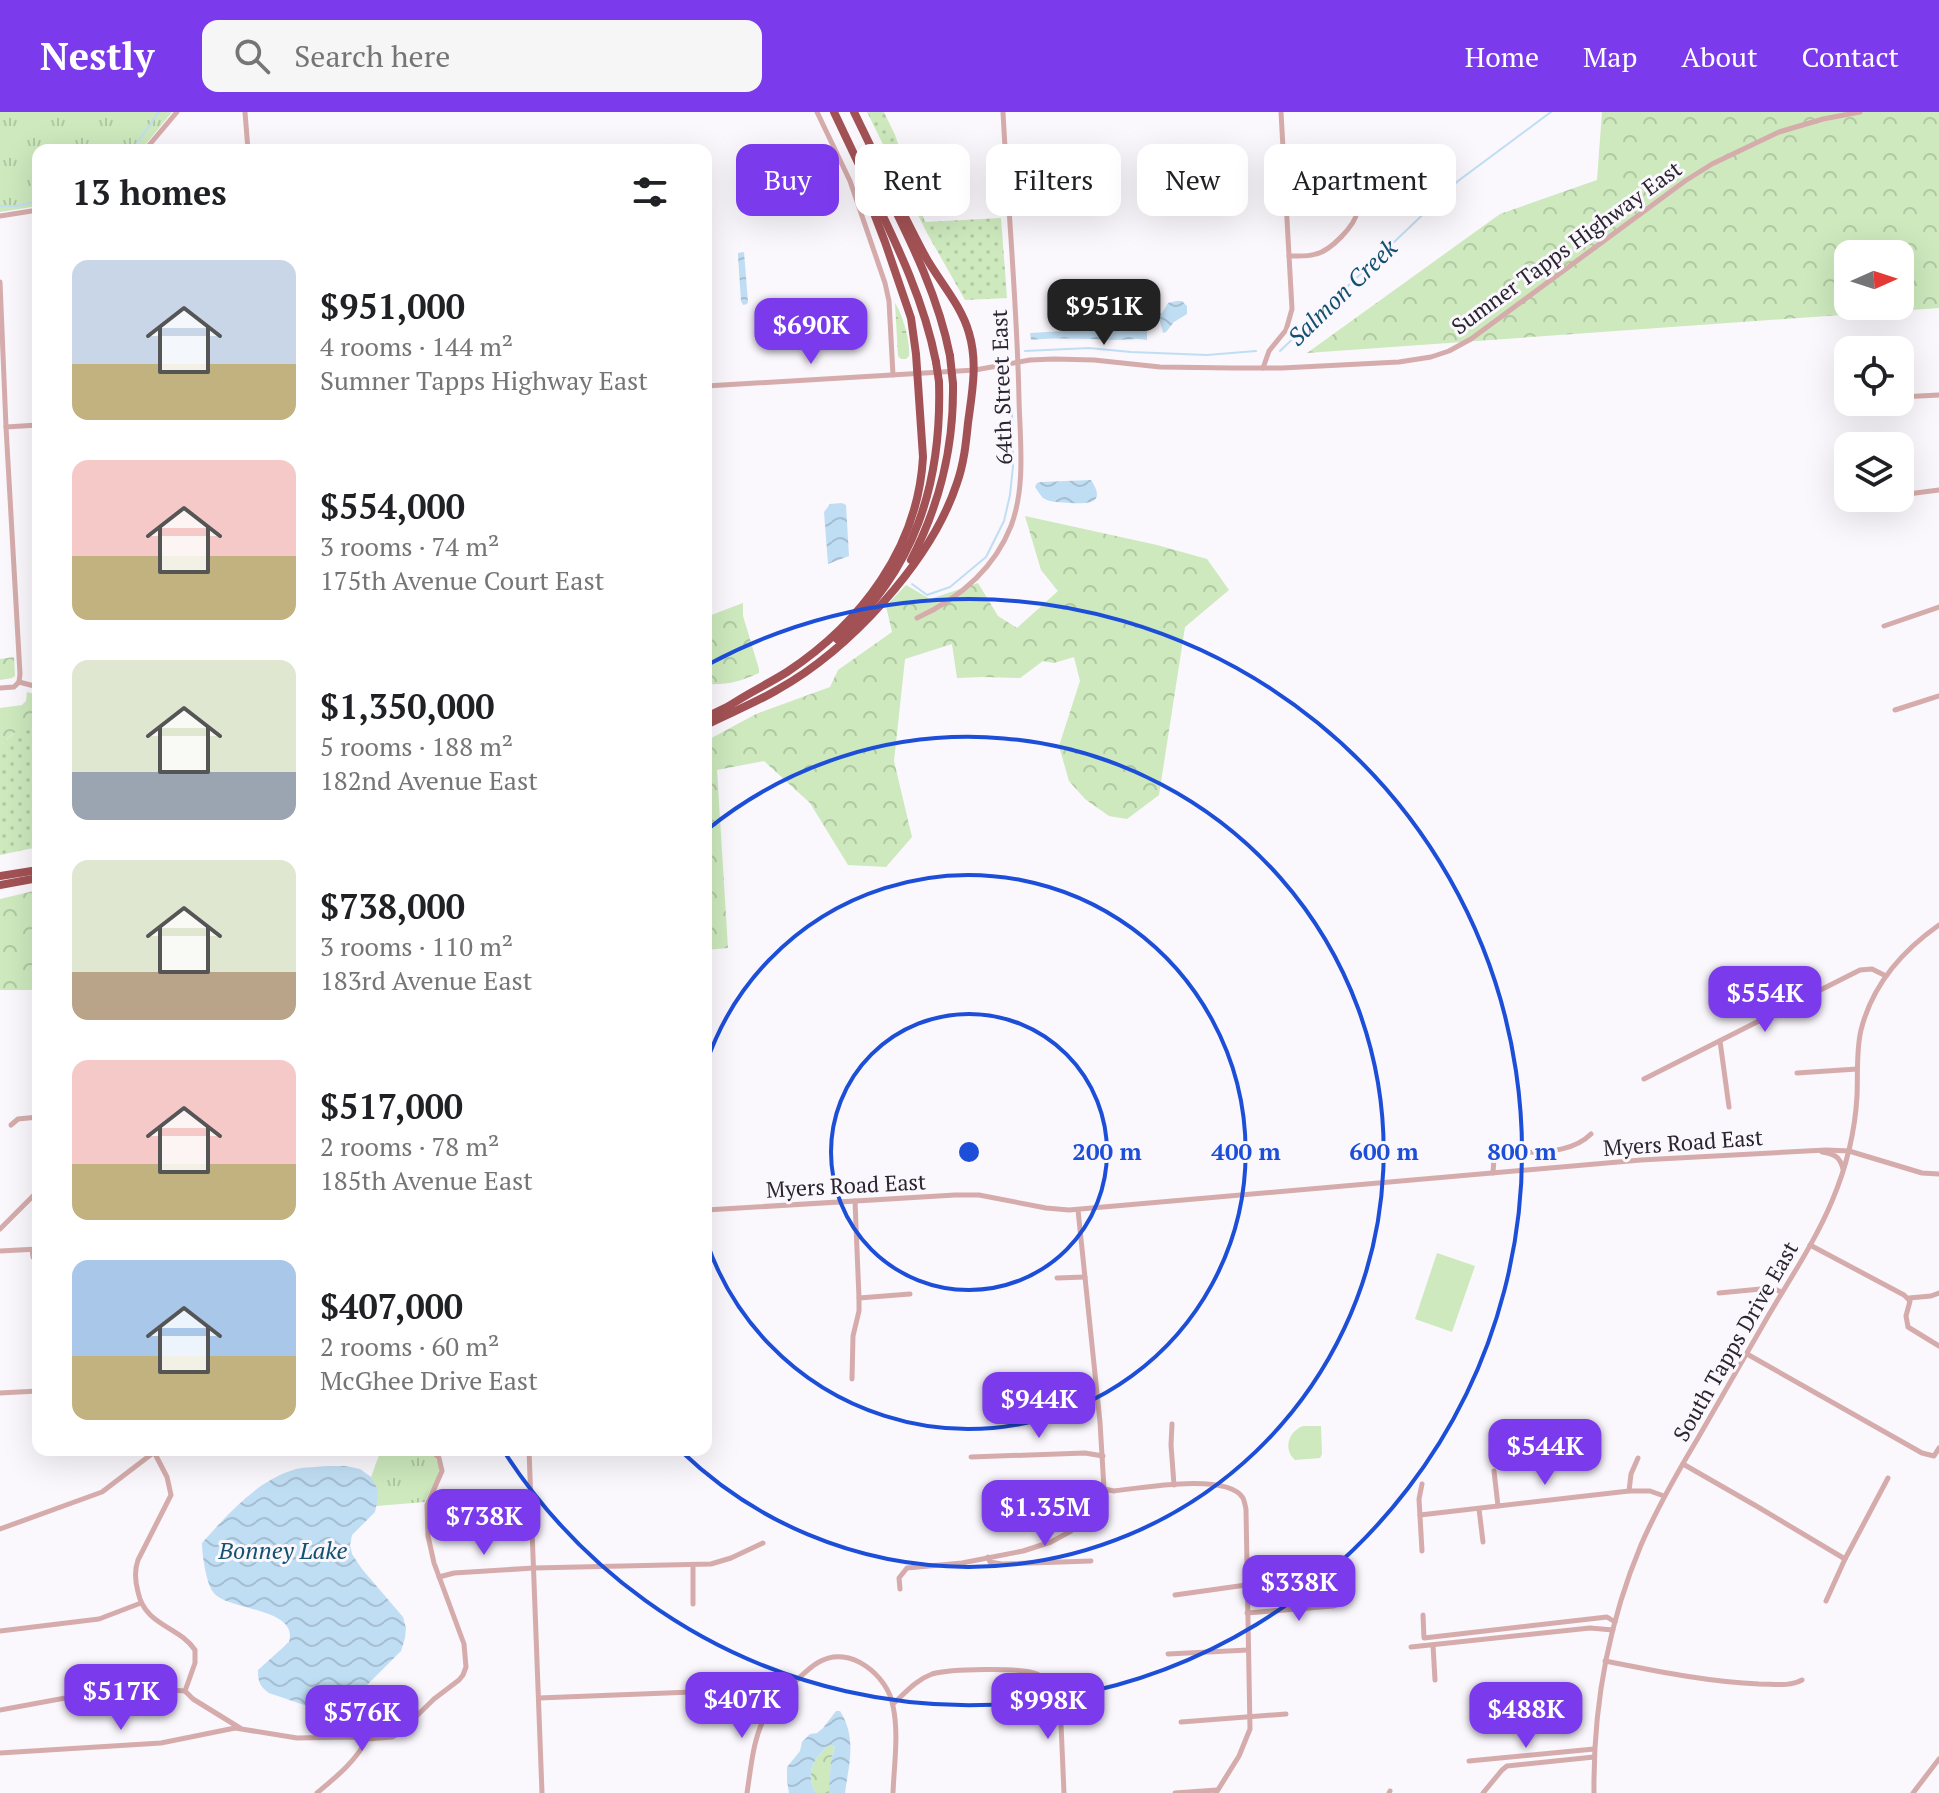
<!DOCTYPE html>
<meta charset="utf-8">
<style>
:root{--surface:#fff;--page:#f6f6f6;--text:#202124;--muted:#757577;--accent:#7c3aed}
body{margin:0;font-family:"PT Serif",serif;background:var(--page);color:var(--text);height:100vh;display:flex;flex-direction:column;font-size:30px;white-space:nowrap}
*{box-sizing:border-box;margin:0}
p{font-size:26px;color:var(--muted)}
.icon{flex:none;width:44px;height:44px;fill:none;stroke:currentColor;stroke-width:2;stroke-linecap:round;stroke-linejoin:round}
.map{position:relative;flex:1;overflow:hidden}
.sheet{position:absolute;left:32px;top:32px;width:680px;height:1312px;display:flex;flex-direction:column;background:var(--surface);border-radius:16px;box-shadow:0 8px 32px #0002}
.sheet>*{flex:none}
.guide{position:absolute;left:736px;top:32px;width:760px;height:72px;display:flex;gap:16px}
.needle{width:52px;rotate:87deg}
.tools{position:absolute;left:1834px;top:128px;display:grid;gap:16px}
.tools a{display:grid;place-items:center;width:80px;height:80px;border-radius:16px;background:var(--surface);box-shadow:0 8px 32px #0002;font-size:40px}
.price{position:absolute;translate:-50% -68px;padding:0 18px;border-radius:16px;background:var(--accent);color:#fff;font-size:26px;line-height:52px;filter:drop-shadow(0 2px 4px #0008)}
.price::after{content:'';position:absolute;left:50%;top:48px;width:24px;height:18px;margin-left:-12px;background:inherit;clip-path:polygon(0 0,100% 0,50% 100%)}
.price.current{background:#222;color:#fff}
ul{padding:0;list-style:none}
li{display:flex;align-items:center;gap:24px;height:200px;padding:0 40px}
li span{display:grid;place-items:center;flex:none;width:224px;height:160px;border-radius:16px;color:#555}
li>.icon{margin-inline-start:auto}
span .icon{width:96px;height:96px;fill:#fffc;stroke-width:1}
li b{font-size:34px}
h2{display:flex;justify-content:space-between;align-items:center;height:96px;padding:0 40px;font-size:34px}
.chip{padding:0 28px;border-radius:16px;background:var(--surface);box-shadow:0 8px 32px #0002;font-size:28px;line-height:72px}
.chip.current{background:var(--accent);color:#fff}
header{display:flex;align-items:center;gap:48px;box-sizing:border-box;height:112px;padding:0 40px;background:var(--accent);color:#fff}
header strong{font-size:38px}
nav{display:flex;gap:44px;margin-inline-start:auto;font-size:28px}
.search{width:560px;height:72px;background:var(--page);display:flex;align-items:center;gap:20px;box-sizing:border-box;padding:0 28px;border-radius:16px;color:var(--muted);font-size:30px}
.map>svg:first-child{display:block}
.grass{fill:url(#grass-dots)}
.forest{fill:url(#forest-crowns);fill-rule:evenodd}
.wetland{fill:url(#wetland-marsh)}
.park{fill:url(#park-tufts)}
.pitch{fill:#cde9bd}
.water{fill:url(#water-waves)}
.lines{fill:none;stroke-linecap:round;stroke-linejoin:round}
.stream{stroke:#c0def3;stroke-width:2}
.minor{stroke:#d5acab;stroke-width:5}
.highway{stroke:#a25254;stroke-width:8}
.highway-bridge{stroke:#a25254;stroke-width:8}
.ring{fill:none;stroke:#1d4ed8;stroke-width:4}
.labels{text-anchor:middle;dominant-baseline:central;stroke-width:6;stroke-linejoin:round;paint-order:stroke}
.street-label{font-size:22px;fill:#2c2531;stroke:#faf7fd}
.water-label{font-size:24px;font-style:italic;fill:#135172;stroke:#faf7fd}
.centre{fill:#1d4ed8;stroke:#faf7fd;stroke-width:4}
.ring-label{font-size:24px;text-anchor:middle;font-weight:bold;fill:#1d4ed8;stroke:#faf7fd;stroke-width:6;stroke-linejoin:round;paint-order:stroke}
</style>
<header>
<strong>Nestly</strong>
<div class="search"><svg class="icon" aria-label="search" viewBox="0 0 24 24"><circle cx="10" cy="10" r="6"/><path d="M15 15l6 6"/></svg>Search here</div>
<nav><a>Home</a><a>Map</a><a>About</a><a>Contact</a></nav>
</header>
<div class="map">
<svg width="1939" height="1681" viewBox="0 0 1939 1681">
<defs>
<pattern id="grass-dots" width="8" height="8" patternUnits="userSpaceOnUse" patternTransform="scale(2)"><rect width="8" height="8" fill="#cde9bd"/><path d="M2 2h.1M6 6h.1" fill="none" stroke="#b0c8a3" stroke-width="1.8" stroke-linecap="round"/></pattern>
<pattern id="forest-crowns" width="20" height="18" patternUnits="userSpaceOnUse" patternTransform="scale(2)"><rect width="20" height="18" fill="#cde9bd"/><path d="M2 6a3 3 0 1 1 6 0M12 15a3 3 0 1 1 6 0" fill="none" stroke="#b0c8a3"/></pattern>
<pattern id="wetland-marsh" width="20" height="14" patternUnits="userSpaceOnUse" patternTransform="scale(2)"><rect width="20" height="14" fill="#cde9bd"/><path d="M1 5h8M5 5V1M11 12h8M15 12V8" fill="none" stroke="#b0c8a3"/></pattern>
<pattern id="park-tufts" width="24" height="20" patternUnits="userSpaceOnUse" patternTransform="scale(2)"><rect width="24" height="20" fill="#cde9bd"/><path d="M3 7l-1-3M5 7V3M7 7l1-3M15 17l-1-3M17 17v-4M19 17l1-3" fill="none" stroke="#b0c8a3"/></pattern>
<pattern id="water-waves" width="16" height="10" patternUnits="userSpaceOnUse" patternTransform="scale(2)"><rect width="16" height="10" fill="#c0def3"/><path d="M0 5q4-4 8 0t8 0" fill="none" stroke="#a5bed1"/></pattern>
</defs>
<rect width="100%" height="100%" fill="#faf7fd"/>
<!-- grass -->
<g class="grass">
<path d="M867,0H884L895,23L925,110L1001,106L1007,186L965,188L927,121Z"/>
<path d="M23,616L35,618L38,629V735L0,743V633L17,619Z"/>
</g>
<!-- forest -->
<g class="forest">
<path d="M1602,0H1939V196L1307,241L1500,102L1597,68ZM1848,142H1900V194H1848Z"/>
<path d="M1025,404L1157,433L1207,447L1229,478L1185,515L1159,683L1127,707L1109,704L1085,687L1069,669L1059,634L1080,569L1074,545L1054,551L1043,549L1020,566L983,565L957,566L952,532L905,547L894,649L912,725L886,755L848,753L810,691L764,649L717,658L728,836L706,838V629L756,602L830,575L838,558L892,520L886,494L906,473L930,487L978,471L998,504L1017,516L1058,479L1041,458Z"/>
<path d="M743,491V504L759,557V561C739,570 728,573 706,572V505Z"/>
<path d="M14,545L15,564L12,566L0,568V547Z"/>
<path d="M27,580L31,581L38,585V629L35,618C16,615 14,622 0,633V596L22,593L26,589Z"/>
<path d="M38,778V878H0V787Z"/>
<path d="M830,1633L835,1635L831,1647L830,1679L829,1681H816C804,1662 814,1644 830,1633Z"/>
</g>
<!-- wetland -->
<path class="wetland" d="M895,191C903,204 910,228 909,244L906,247H901L898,244Z"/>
<!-- park -->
<g class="park">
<path d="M0,0H172L141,38H38V94L0,100Z"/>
<path d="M381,1338C399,1338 443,1331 439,1361C437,1371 428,1380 425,1390L376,1394L378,1386L371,1365Z"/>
</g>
<!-- pitch -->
<g class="pitch">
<path d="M1437,1141L1475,1154L1452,1220L1415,1207Z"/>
<path d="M1303,1314H1321L1322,1342L1320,1346L1295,1348C1283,1337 1288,1320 1303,1314Z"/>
</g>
<!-- water -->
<g class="water">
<path d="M744,140L748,190L747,192L743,193L741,189L738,144V141Z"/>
<path d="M1176,189H1182L1187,194V202L1174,210L1166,220L1163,221L1160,209H1147V228C1135,226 1126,228 1115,228C1087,227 1059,225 1031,228L1030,221L1097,217L1113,215L1142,201H1162L1168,191Z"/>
<path d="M1091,368C1107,392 1088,392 1070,391C1062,390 1050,391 1043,386C1041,384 1036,376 1035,375L1037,371L1041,370Z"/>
<path d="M842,391L846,393L849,444L828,452L824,400L830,392Z"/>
<path d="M328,1354H346L360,1357L371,1365L377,1376L378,1386L375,1400L352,1423L350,1433L352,1442L362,1457L403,1505L406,1516L405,1526L401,1539L360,1580L348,1587L332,1592L310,1595L269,1581C259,1574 258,1569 258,1558L289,1530C299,1495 226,1499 213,1480C206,1470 202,1442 202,1431C229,1401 256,1369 296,1357C306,1355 318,1355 328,1354Z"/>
<path d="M836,1599H840C857,1626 849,1651 845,1681H829L831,1647L835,1635L830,1633C814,1644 804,1662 816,1681H789L787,1669V1655L800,1639L802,1630L810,1622L817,1621L823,1616Z"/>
</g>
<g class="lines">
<!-- stream -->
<g class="stream">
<path d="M132,38L159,0"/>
<path d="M0,94H16L38,89"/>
<path d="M1025,239L1089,236L1131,240L1207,243L1256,239"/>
<path d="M1280,239L1458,69L1551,0"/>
<path d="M912,472L927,483L950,475L986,445L1004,409L1010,383L1013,354L1012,297"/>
</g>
<!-- minor -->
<g class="minor">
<path d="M245,0L248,38"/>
<path d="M817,0L850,69L885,171L889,189L893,263"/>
<path d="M145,38L177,0"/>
<path d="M0,104L38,98"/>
<path d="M1289,144C1298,144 1307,145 1316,142C1330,139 1355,114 1357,100"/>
<path d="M0,170L6,315L20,562L19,570"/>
<path d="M1263,256L1269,239L1286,218L1292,197L1281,0"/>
<path d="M706,274L975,258L1030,248L1054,247L1094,248L1160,255L1233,256H1282L1399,250L1431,245L1449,239L1471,227L1685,69L1712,52L1779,20L1823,7L1860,0"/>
<path d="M1900,285L1939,283"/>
<path d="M6,315L38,313"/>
<path d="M1900,383L1939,378"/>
<path d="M917,506C958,487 994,457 1011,414C1026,374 1020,329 1019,287C1017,191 1008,96 1003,0"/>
<path d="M1884,514L1939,495"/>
<path d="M19,570L38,575"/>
<path d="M0,576L14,575L19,570"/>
<path d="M1895,598L1939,584"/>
<path d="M1720,929L1729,995"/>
<path d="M1797,961L1857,957"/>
<path d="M1644,967L1860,858L1872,857L1886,864"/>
<path d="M11,1013L18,1007L38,1005"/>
<path d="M1822,1040C1835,1042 1840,1045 1843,1057"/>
<path d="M1493,1061L1494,1046L1496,1044C1526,1037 1567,1046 1591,1022"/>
<path d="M706,1098L955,1083H979L1046,1096L1069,1098L1641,1048L1826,1038L1849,1039L1922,1061L1939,1062"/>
<path d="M0,1117L38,1079"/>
<path d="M1810,1133L1904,1183L1910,1189L1906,1204L1908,1215L1939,1234"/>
<path d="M32,1138L33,1145L38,1152"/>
<path d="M0,1139L38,1137"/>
<path d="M1057,1166L1085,1165"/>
<path d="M1719,1181L1771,1176L1782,1180"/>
<path d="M859,1186L910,1182"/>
<path d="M1909,1186L1931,1184L1939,1181"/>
<path d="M1747,1242L1922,1341L1934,1344L1939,1336"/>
<path d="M852,1267L853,1224L859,1199V1186L855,1089"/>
<path d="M0,1281L38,1279"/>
<path d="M706,1297V1309"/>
<path d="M1172,1312L1171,1333L1174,1373"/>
<path d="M153,1338L167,1365L171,1383L138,1448C134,1459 135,1469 138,1480C145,1514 179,1514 195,1538V1551L185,1579"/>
<path d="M529,1338L542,1681"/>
<path d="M971,1345L1085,1341L1103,1344"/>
<path d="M1683,1352L1758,1395L1845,1447"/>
<path d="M1494,1359L1498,1394"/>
<path d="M1422,1372L1419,1387L1422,1439"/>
<path d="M1104,1377L1114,1379C1140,1376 1228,1360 1243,1386C1244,1388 1246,1396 1246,1398L1250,1617L1239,1644L1216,1681"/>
<path d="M1629,1379L1631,1362L1638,1346"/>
<path d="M1479,1397L1483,1430"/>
<path d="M1420,1403L1629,1379H1650L1664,1384"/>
<path d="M0,1417L102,1380L157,1338"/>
<path d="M988,1445L990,1450L1002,1452L1091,1449"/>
<path d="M693,1454V1492"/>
<path d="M439,1465L454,1461L534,1456L711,1452L731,1446L763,1431"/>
<path d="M900,1477L899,1466L907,1456L962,1451L1023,1439L1051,1430L1071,1419L1088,1404L1104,1377L1100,1310L1078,1098"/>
<path d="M1175,1483L1246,1473"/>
<path d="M1826,1489L1845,1447L1888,1366"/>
<path d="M1247,1501L1333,1494L1347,1490"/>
<path d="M1423,1503L1424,1526L1607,1505L1615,1510"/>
<path d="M0,1519L99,1507L141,1491"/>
<path d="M1433,1533L1435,1568"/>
<path d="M1411,1535L1590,1516L1613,1518"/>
<path d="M1168,1542L1248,1538"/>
<path d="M1605,1549C1656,1559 1708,1570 1759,1572C1774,1572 1789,1575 1802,1568"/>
<path d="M185,1579L193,1587L240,1616"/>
<path d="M539,1586L743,1578L763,1582L775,1591"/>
<path d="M893,1592C906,1580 916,1568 932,1562C949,1557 1021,1555 1037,1562C1049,1567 1056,1578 1060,1589L1064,1681"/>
<path d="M0,1598L114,1577L139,1576L185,1579"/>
<path d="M1181,1610L1286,1602"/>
<path d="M0,1641L161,1631L235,1616L297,1626L351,1625L367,1627L392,1625L398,1622L434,1587L459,1568L463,1563L466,1555L464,1532L434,1451L428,1424L427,1393L442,1359L439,1346L431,1338"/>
<path d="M1469,1649L1594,1637"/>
<path d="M317,1681C336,1665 356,1649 367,1627"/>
<path d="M747,1681C751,1656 753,1625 766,1603C774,1590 806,1557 819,1550C850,1532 888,1564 893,1594C899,1622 894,1653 893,1681"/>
<path d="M1175,1681L1217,1678"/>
<path d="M1389,1681L1390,1679"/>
<path d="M1483,1681L1502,1658L1507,1654L1594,1645"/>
<path d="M1594,1681C1593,1596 1608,1512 1641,1433C1657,1396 1677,1361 1698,1326C1721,1286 1744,1246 1767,1206C1789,1168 1815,1130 1832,1089C1846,1056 1855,1020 1857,984C1858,962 1856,939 1861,918C1872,874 1902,839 1939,813"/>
<path d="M1913,1681L1939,1647"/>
</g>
<!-- highway -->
<g class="highway">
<path d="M834,0L861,57"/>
<path d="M866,38C897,104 936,171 950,244"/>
<path d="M870,77C897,133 924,188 936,250"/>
<path d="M911,448C940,392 954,336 953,272"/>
<path d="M837,527C915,459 942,371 939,270"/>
<path d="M729,594C748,581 768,572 787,560C861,511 918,436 923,345L916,242L911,206L885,130L862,70L859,54"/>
<path d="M706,605L731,593"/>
<path d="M706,613C730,601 755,591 777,578C849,538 931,450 957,371C964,351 966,331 968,311C972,281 978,251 969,221C961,192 938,168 924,142C899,95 877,47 854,0"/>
<path d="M0,764L38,758"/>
<path d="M0,773L38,766"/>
</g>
<!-- highway-bridge -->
<g class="highway-bridge">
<path d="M950,244L953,272"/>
<path d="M936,250L939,270"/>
</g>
</g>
<!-- distance rings -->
<g class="ring">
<circle cx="969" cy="1040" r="138"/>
<path d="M706 952A277 277 0 1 1 706 1128"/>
<path d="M708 717A415 415 0 1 1 681 1339"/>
<path d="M709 552A553 553 0 1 1 505 1341"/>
</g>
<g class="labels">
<!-- street labels -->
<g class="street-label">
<text transform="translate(1566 135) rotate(-36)">Sumner Tapps Highway East</text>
<text transform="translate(1001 275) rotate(-92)">64th Street East</text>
<text transform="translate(1683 1030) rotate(-4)">Myers Road East</text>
<text transform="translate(846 1073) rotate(-3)">Myers Road East</text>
<text transform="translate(1735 1229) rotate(-60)">South Tapps Drive East</text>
</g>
<!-- water labels -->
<g class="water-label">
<text transform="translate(1342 180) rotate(-44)">Salmon Creek</text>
<text x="283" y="1438">Bonney Lake</text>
</g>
</g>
<circle cx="969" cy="1040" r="12" class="centre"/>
<g class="ring-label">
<text x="1107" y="1048">200 m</text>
<text x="1246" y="1048">400 m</text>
<text x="1384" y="1048">600 m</text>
<text x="1522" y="1048">800 m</text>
</g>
</svg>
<div class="tools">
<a><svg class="needle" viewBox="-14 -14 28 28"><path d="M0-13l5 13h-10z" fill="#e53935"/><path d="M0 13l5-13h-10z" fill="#757577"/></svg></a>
<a><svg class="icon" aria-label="locate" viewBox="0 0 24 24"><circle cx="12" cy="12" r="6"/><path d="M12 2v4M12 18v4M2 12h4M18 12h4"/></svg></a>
<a><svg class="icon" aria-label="layers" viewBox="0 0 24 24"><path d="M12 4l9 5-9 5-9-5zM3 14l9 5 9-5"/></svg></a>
</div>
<b class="price current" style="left:1104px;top:235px">$951K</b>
<b class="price" style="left:811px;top:254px">$690K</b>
<b class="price" style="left:1765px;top:922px">$554K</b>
<b class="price" style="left:1039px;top:1328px">$944K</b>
<b class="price" style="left:1545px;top:1375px">$544K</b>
<b class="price" style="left:1045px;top:1436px">$1.35M</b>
<b class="price" style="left:484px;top:1445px">$738K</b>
<b class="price" style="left:1299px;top:1511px">$338K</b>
<b class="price" style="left:121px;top:1620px">$517K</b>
<b class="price" style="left:742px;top:1628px">$407K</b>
<b class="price" style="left:1048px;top:1629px">$998K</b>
<b class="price" style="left:1526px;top:1638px">$488K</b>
<b class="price" style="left:362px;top:1641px">$576K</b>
<div class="guide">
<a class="chip current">Buy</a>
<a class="chip">Rent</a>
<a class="chip">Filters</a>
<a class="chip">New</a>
<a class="chip">Apartment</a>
</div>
<section class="sheet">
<h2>13 homes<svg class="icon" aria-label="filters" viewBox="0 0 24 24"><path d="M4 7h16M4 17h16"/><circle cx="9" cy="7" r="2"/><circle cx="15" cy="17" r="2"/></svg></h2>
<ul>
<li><span style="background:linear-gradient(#c9d6e8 65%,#c2b280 0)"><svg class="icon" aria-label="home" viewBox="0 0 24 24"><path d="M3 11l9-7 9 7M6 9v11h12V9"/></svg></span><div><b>$951,000</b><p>4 rooms · 144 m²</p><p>Sumner Tapps Highway East</p></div></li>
<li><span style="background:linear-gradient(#f6c9c9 60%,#c2b280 0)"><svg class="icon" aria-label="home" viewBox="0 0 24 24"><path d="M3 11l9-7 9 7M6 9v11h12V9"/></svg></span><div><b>$554,000</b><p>3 rooms · 74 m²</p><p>175th Avenue Court East</p></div></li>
<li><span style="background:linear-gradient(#dfe7d0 70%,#9aa5b1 0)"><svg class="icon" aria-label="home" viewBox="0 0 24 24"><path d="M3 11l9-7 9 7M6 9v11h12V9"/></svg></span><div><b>$1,350,000</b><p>5 rooms · 188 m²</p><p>182nd Avenue East</p></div></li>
<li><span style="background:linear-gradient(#dfe7d0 70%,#b9a48a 0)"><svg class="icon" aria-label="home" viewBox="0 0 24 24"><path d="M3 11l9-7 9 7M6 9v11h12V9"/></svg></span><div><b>$738,000</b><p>3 rooms · 110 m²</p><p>183rd Avenue East</p></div></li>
<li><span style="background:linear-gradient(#f6c9c9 65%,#c2b280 0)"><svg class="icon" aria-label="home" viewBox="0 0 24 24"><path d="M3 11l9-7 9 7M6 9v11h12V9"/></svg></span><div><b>$517,000</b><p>2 rooms · 78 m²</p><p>185th Avenue East</p></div></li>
<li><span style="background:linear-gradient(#a9c7e8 60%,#c2b280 0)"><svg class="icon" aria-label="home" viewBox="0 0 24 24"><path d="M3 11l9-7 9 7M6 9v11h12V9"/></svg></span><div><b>$407,000</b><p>2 rooms · 60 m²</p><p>McGhee Drive East</p></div></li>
</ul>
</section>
</div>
